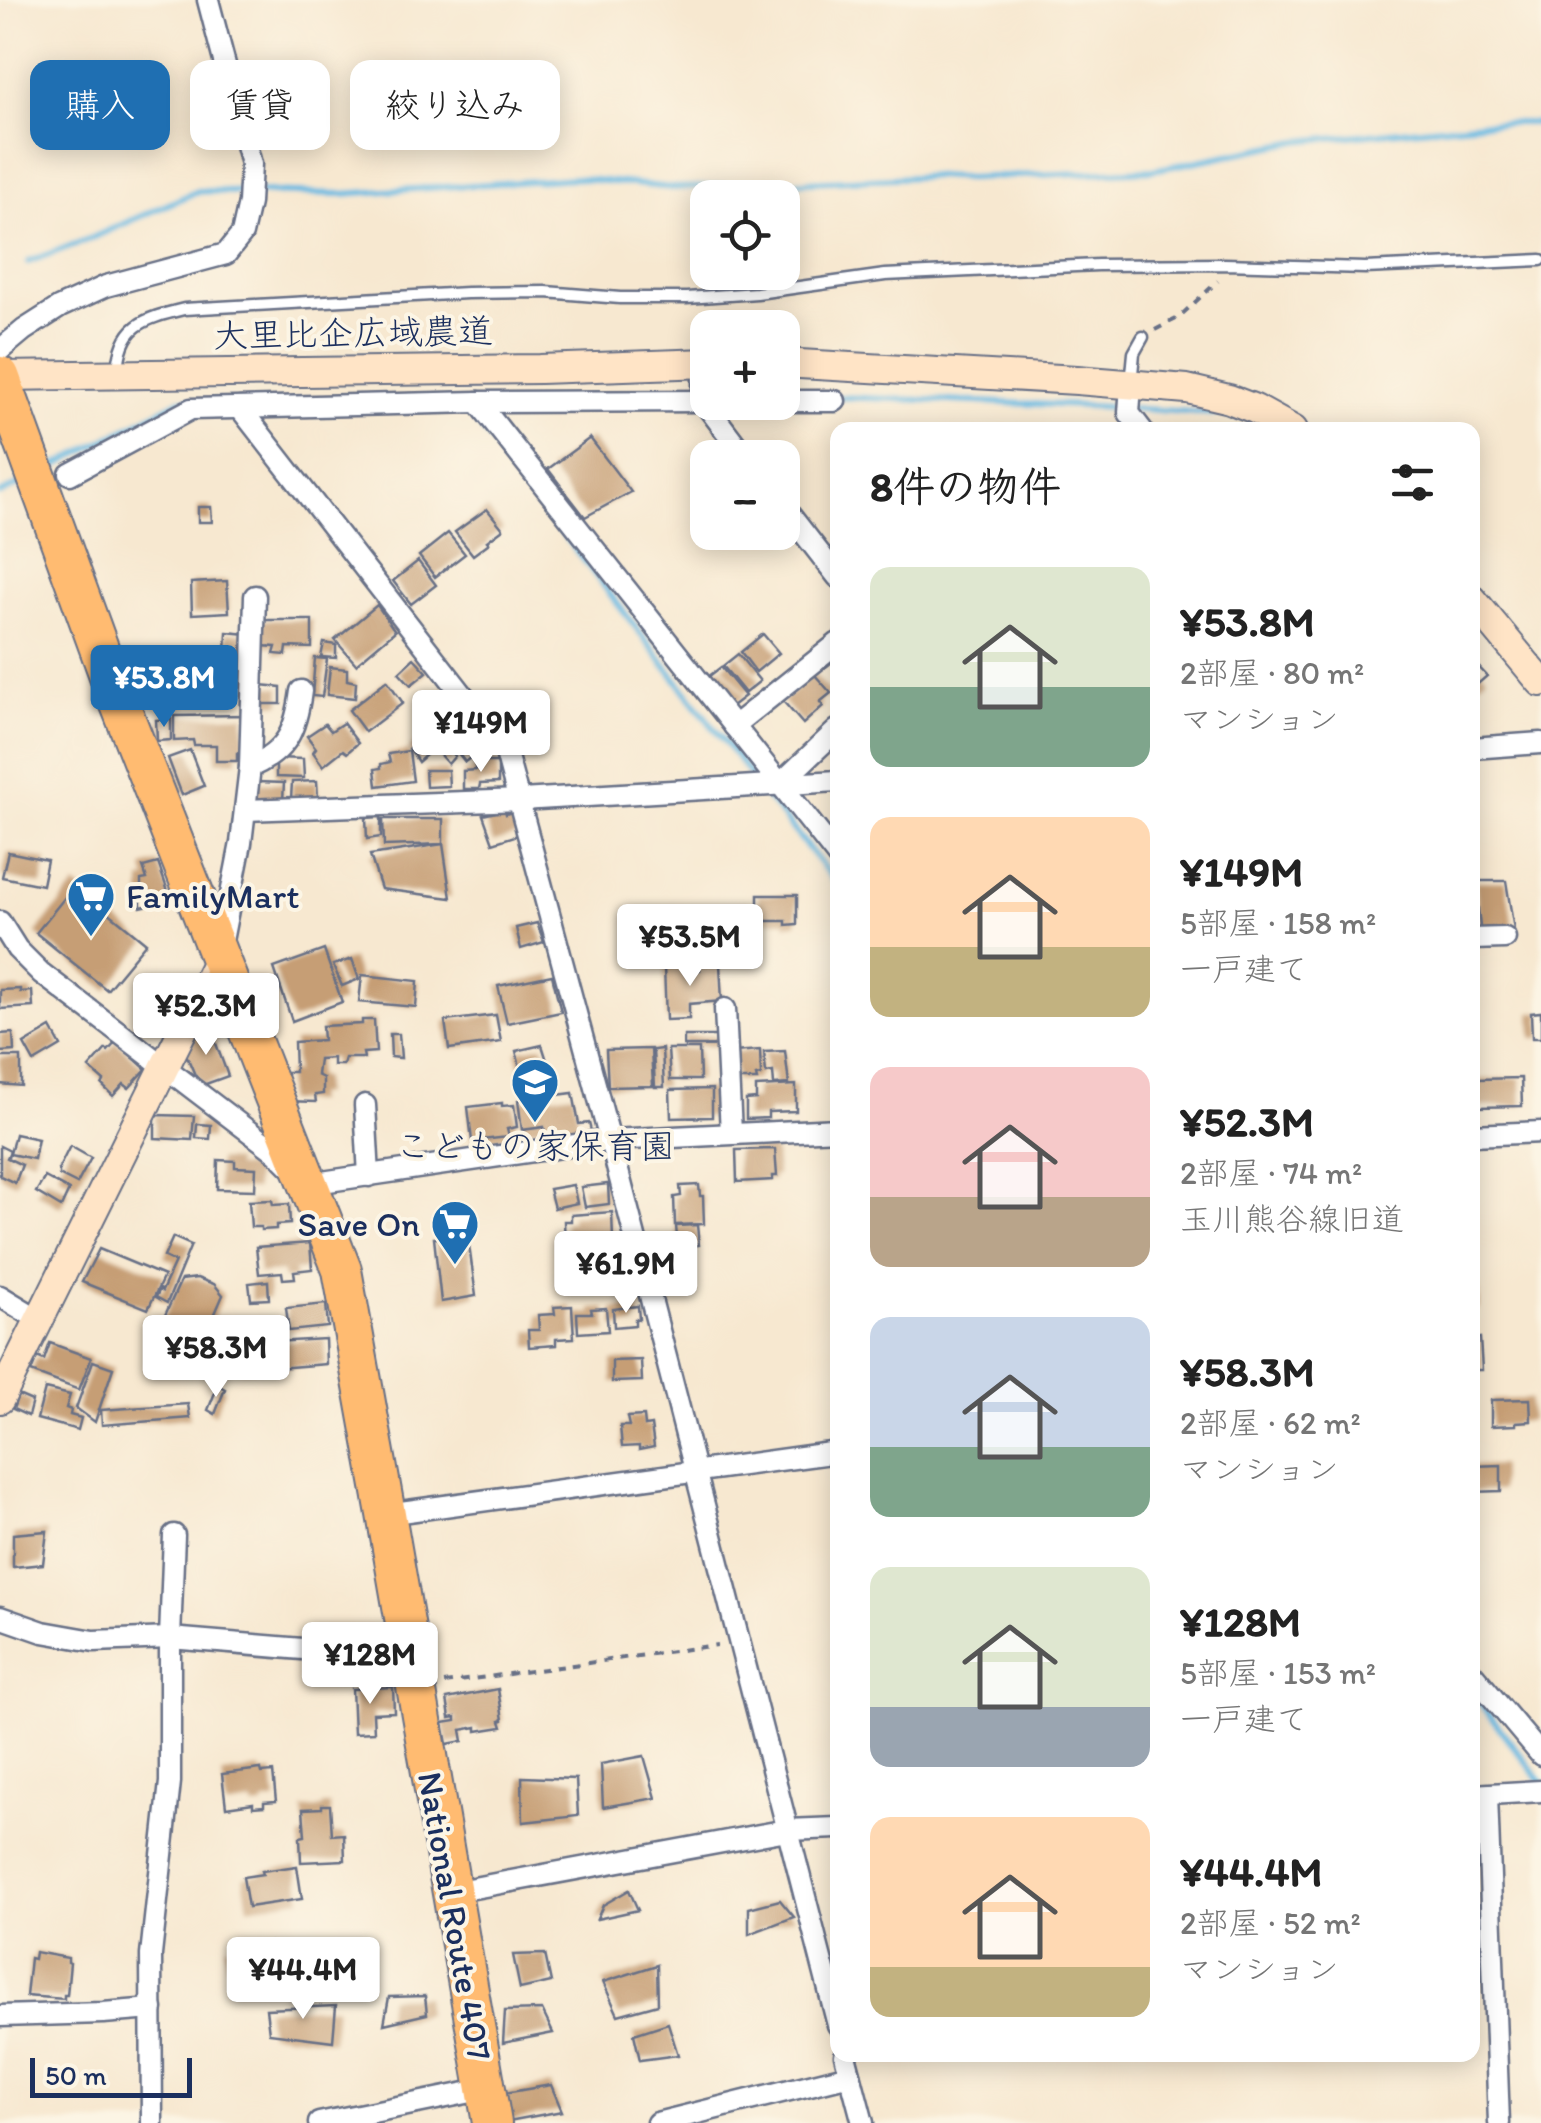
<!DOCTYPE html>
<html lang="ja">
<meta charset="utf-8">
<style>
:root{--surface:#fff;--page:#f2f2f2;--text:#222;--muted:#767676;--accent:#1f6fb2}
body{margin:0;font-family:Itim,"Klee One",sans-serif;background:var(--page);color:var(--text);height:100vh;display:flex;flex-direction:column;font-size:38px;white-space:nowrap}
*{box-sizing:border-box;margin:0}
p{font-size:32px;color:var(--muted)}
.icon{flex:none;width:55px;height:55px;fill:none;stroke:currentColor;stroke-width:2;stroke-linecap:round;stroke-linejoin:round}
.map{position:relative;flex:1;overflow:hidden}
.sheet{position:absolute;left:830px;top:422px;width:650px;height:1640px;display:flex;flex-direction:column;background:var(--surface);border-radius:20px;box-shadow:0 5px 25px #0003}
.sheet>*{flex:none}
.hud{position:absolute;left:30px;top:60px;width:650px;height:90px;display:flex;gap:20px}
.buttons{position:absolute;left:690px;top:180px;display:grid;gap:20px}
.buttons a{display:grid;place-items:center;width:110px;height:110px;border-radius:20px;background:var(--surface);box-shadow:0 5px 25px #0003;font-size:50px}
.scale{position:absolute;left:30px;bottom:25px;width:162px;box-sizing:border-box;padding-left:10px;border:5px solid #1b2f5e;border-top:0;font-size:28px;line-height:35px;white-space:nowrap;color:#1b2f5e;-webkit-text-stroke:8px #fcf5e5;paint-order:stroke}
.price{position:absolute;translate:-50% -85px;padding:0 22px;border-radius:10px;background:#fff;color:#222;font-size:32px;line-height:65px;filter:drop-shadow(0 2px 5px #0008)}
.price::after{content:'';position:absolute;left:50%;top:60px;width:30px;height:22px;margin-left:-15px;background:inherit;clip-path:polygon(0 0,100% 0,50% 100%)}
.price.selected{background:var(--accent);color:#fff}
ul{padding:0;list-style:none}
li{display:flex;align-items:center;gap:30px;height:250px;padding:0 40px}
li span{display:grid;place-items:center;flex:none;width:280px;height:200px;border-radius:20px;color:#555}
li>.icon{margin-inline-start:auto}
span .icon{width:120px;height:120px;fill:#fffc;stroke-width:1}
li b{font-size:42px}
h2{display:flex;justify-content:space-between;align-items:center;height:120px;padding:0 40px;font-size:42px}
.chip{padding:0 35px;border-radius:20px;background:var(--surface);box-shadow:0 5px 25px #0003;font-size:35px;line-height:90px}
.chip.selected{background:var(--accent);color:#fff}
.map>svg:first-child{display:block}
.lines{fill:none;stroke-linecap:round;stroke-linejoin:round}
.stream{stroke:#66b9e2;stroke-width:6}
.building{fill:#c69e75}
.lane-casing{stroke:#687086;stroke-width:15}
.street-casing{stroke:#687086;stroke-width:25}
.secondary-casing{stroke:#687086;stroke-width:32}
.highway-casing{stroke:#687086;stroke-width:42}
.path{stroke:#687086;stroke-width:4;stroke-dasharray:8 8;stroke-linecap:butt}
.lane{stroke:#fff;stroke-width:10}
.street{stroke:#fff;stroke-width:20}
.secondary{stroke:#ffe4c6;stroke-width:28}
.highway{stroke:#ffbb71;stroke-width:38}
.labels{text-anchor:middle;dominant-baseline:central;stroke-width:8;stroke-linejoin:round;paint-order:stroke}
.street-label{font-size:35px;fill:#1b2f5e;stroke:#fcf5e5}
.poi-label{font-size:35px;fill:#1b2f5e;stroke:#fcf5e5;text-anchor:start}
</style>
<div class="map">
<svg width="1541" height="2123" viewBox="0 0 1541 2123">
<rect width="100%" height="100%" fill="#fcf5e5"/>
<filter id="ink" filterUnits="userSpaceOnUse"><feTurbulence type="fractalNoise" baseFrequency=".01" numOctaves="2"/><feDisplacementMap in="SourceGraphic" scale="20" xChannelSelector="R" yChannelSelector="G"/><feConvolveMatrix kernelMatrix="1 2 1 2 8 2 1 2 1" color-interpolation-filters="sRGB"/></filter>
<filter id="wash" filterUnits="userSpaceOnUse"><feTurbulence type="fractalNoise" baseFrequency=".0048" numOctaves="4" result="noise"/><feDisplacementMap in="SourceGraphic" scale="40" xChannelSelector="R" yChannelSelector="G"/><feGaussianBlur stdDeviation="2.25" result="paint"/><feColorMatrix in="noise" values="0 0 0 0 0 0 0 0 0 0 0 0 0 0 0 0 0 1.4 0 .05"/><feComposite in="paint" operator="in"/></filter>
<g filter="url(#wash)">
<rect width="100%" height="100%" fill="#f7e8d0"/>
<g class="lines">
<!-- stream -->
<g class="stream">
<path d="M28,262L94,237L198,191L342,194L575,178L673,188L937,176L968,178L1153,170L1298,141L1482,123H1541"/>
<path d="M839,397L1113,407L1217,414"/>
<path d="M465,407L755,781"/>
<path d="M46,471L181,400H191"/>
<path d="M0,494L26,481"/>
<path d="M762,791L838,885"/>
<path d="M1472,1693L1541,1781"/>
</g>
</g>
<g id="blocks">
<!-- building -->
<g class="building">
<path d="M590,438L631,492L585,517L548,469Z"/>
<path d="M198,507H211L212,522H198Z"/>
<path d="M487,509L503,529L487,541L489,543L473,555L455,532Z"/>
<path d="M448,533L465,554L435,577L419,556Z"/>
<path d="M418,561L436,585L411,604L393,581Z"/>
<path d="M227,581L229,612L192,614L191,583Z"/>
<path d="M377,605L395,631L356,664L335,640Z"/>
<path d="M263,620H312V648L287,647L286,655L274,654L276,647L261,646Z"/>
<path d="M227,632L247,634V654L226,653Z"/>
<path d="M763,634L779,653L756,672L741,652Z"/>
<path d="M324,643L336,645V658L321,657Z"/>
<path d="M738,654L760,681L745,693L723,666Z"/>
<path d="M315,658L327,659L322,697L312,696Z"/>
<path d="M414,658L427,672L411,685L399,672Z"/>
<path d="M1472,660L1487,676L1472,689Z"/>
<path d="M330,667L347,669V680L356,682L355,698L327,695Z"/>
<path d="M721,667L745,696L732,706L708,677Z"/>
<path d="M814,674L831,693L820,702L823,706L803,724L783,701Z"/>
<path d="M387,680L403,703L365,732L349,710Z"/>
<path d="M261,685L281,687V704H260Z"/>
<path d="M460,707L491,741L465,762L436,725Z"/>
<path d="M244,715L246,753H237V761H216V745H194L193,740L174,741V716Z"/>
<path d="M171,719V740L157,741L156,720Z"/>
<path d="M343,723L358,743L347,753L343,750L323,766L313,752L316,748L307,736L325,724L331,731Z"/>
<path d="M430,726L455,756L448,764L420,732Z"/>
<path d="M418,742L427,754L418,762L409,748Z"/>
<path d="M190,750L204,786L182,795L168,758Z"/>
<path d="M409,751L413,781L377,786L375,769L381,768V764L390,762L388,754Z"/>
<path d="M276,758L303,759L304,778L276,777Z"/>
<path d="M475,762H498V783L480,784L479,789H463V771L475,770Z"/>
<path d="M425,770H448L449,786L426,787Z"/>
<path d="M317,781L318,799H291L292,782Z"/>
<path d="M257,782L284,783L283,800L258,802Z"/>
<path d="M505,810L506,814L511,812L518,835L493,843L483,815Z"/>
<path d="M381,817V837L367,839L366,818Z"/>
<path d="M383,819H443V844L384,846Z"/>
<path d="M443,844L451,898L381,889L370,855Z"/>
<path d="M8,852L47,860L42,885L2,877Z"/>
<path d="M158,863L171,900L141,907V880L147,879L143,867Z"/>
<path d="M1475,881H1506L1515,936H1481Z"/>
<path d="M75,885L146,943L107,990L36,933Z"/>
<path d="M758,895H797V924L786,925V921H758Z"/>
<path d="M537,923L544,942L521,949L516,928Z"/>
<path d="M324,950L342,1002L292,1021L274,968Z"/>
<path d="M352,959L359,979L342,986L333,965Z"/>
<path d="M720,964L722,1001L689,1004V1019L666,1020L664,966L683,965L684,972L700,970V965Z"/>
<path d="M362,975L418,981L416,1007L359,1002Z"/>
<path d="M552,975L561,1012L507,1023L498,986Z"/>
<path d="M20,989V992L32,991L33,1007L0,1009V990Z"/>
<path d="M1541,1012V1038H1532L1531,1013Z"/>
<path d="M496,1015L501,1042L449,1049L445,1021Z"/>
<path d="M362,1020H374L376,1052L363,1053L364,1058H345L343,1065H333V1058L319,1059L317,1075L323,1078V1094L315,1095L316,1102L286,1101L287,1072H295L294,1042L323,1040L322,1026L362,1024Z"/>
<path d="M51,1028L61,1046L34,1062L24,1044Z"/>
<path d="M211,1030L228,1076L203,1085L195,1075L186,1054L188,1042L194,1040L193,1036Z"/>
<path d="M13,1033L14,1051L0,1052V1034Z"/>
<path d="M390,1034H399L401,1058L391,1057Z"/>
<rect x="684" y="1036" width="34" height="10"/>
<path d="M116,1042L146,1069L129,1088L124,1084L113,1096L102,1085L104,1081L89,1068L106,1049L108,1051Z"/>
<path d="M542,1045L550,1070L523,1078L516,1051Z"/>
<path d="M651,1049L653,1086L608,1087L606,1050Z"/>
<path d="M662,1049L664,1087H655L653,1050Z"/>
<path d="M668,1049H699L700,1080H670Z"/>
<path d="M760,1050L761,1075L756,1076L757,1080H736L734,1052Z"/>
<path d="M785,1051L789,1084L774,1085L773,1072L766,1073L764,1052Z"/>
<path d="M0,1057H21V1086L0,1084Z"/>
<path d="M1521,1078L1522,1106L1478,1107L1477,1079Z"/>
<path d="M796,1085V1111L768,1112V1118L746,1119V1100L756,1099V1087Z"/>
<path d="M712,1089V1117L671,1118L670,1090Z"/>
<path d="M573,1093L579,1124L589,1123L591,1131L579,1134L580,1136L546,1140L544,1127L522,1130L518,1100Z"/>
<path d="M502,1103V1106L514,1105L517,1127L507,1129L509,1137L472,1141L468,1107Z"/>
<path d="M155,1115L194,1116L192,1140L155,1138Z"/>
<path d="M197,1124L211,1125L210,1139L196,1138Z"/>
<path d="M15,1134L38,1139L34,1159L10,1154Z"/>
<path d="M0,1146L10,1151L7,1158L22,1165L15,1183L0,1176Z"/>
<path d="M70,1146L91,1158L77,1184L59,1175V1168Z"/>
<path d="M775,1149L777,1176H773V1180L737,1182L736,1150Z"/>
<path d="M218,1160L235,1161V1167L256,1168L255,1190L217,1189Z"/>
<path d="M45,1177L69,1190L61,1207L36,1192Z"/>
<path d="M608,1184L609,1204L585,1207L581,1187Z"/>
<path d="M573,1185L577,1203L554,1208L549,1189Z"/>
<path d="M699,1185L700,1196H703L704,1224L675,1225L674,1197L681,1196L680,1186Z"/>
<path d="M272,1200L273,1205L289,1204L290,1224L276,1225V1229L261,1230V1227H251L249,1201Z"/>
<path d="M612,1212L613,1240L565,1243L564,1221H571V1215Z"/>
<path d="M697,1225L699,1245L678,1248L676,1226Z"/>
<path d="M173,1237L191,1245L167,1303L156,1297L160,1289L162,1291L175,1262L164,1257Z"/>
<path d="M434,1238H468L476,1296L441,1302Z"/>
<path d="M310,1243L312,1269L294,1271L295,1278L283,1279L282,1272L259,1274L256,1247Z"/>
<path d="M99,1249L164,1276L148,1309L82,1282Z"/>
<path d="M1472,1275H1478L1479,1309L1472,1310Z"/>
<path d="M197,1278L214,1284L223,1295L198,1353L185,1354L170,1348L157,1333L181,1280Z"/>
<path d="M268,1281L269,1299L251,1300L249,1283Z"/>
<path d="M326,1304L328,1327L289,1331L286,1308Z"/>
<path d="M572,1306L574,1338L556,1339V1345L529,1347L528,1330H539L538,1315L555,1314L554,1307Z"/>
<path d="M638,1306L639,1319H635V1325L614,1327L613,1309Z"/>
<path d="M606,1308L608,1331L578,1333L577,1313H592L591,1309Z"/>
<path d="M1480,1338L1482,1370H1472V1339Z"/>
<path d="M325,1339L326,1364L241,1371L239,1344Z"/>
<path d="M50,1343L91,1358L79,1390L31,1372L37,1357L44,1360Z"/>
<path d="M641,1360L642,1381L612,1382V1361Z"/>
<path d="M93,1361L113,1368L95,1422L76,1408Z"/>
<path d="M218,1385L225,1389L215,1414L208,1410Z"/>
<path d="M45,1389L70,1395L66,1408L71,1410L70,1415L81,1418L78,1430L37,1419Z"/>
<path d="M18,1395L32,1401L28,1416L13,1409Z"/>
<path d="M1530,1399L1531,1421L1516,1422V1425L1491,1426V1400Z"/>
<path d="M188,1404L190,1418L102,1425L101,1410Z"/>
<path d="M644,1416L645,1426L651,1425L654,1447L639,1450V1446L622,1447L620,1426H629L627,1417Z"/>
<path d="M1501,1465V1491L1472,1492V1466Z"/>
<path d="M47,1531L43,1564L13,1567V1534Z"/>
<path d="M393,1687L394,1712L373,1713L374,1732L354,1733L352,1689Z"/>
<path d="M498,1689L503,1720L500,1721L502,1727L477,1731V1727L461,1730L463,1741L447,1744L443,1723L456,1721V1717L450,1718L447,1699Z"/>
<path d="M644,1756L656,1798L603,1807L601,1764Z"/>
<path d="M261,1769L262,1773L273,1772L276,1801L264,1802V1806L253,1807V1803L226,1807L222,1774Z"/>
<path d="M522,1777L576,1779L578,1816L523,1822Z"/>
<path d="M322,1805H330L332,1835L344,1834L345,1860L301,1862L300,1837L305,1836L303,1809L322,1808Z"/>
<path d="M297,1866L302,1899L248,1907L243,1877L263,1874L262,1871Z"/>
<path d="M629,1890L638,1910L597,1919L603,1905Z"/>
<path d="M780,1900L794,1917L749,1934V1908Z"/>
<path d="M270,1942L272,1961L226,1965L225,1946Z"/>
<path d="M35,1952L68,1958V1962L70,1963L67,1995H64V1999L26,1996L30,1958L34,1959Z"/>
<path d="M545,1954L551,1982L520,1989L513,1955Z"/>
<path d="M657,1965L658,2004L618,2015L603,1982Z"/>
<path d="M425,1996L427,2014L384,2024L389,1997Z"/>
<path d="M336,2006L333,2041L269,2033L266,2009Z"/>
<path d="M542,2010L553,2033L503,2043L505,2011Z"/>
<path d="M668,2023L678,2055L640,2060L634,2034Z"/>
<path d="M551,2085L562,2111L503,2122L499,2094Z"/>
</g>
</g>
</g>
<g filter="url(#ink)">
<use href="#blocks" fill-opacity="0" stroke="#687086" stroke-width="2.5"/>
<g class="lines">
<!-- lane casing -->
<g class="lane-casing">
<g id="lane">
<path d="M118,372C120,325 143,319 184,309L467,293L546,292L620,298H687L757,293L885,275L1098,265L1225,264L1365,268L1541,260"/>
<path d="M1131,384L1134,353L1143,337"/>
</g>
</g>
<!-- street casing -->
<g class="street-casing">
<g id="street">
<path d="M0,350L24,330L60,307L106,286L226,254L242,234L249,203L251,164L208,0"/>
<path d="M703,363V401L746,458"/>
<path d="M1131,385L1129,413L1142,430"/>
<path d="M782,401H835"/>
<path d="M478,402L838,857"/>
<path d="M240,408L505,749L610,1140L838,2025"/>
<path d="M70,474L191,409L478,402L708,401"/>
<path d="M782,505L838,577"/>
<path d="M734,726L838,643"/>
<path d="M1472,748L1541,743"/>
<path d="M250,767C288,751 296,729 301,691"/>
<path d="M780,784L837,730"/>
<path d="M245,810L521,800L838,781"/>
<path d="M0,922L17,949L41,973L276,1152L308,1184L610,1140L838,1129"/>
<path d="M1472,939L1505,938"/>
<path d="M221,946L241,843L250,767L255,596"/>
<path d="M725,1009L731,1133"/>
<path d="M365,1105L369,1176"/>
<path d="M1472,1135L1541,1132"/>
<path d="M0,1296L38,1319"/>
<path d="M386,1514L838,1452"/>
<path d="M0,1617L43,1632L94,1641L170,1638L410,1658"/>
<path d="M1472,1673L1541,1755"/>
<path d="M1472,1795L1541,1791"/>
<path d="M1487,1795L1499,2123"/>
<path d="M452,1892L787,1830L838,1828"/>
<path d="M0,2016L103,2013L152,2009"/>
<path d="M845,2055L863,2123"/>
<path d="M152,2123L151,1955L170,1782V1638L174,1535"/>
<path d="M319,2123L486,2089"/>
<path d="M657,2123L850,2075"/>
</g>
</g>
<!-- secondary casing -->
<g class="secondary-casing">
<g id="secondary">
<path d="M782,363L1077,380L1187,389L1229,399L1255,409L1293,430"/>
<path d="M0,376L540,369L708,363"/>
<path d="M1472,599L1541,682"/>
<path d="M0,1399L218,959"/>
</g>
</g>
<!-- highway casing -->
<g class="highway-casing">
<path id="highway" d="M0,376L112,684L342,1270L386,1514L492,2123"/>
</g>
<!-- path -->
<g class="path">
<path d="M1155,330L1178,318L1218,281"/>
<path d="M444,1683L717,1645"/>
</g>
<!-- lane -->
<use href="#lane" class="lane"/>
<!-- street -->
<use href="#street" class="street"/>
<!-- secondary -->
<use href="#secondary" class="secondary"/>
<!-- highway -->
<use href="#highway" class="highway"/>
</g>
</g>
<!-- icons -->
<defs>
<g id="supermarket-pin" transform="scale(2.5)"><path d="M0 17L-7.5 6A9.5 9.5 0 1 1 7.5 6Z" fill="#1f6fb2" stroke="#fcf5e5"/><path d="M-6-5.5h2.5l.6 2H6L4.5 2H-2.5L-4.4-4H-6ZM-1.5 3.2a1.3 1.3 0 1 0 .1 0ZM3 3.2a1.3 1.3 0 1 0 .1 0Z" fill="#fff"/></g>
<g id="school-pin" transform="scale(2.5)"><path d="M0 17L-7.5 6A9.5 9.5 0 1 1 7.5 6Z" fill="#1f6fb2" stroke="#fcf5e5"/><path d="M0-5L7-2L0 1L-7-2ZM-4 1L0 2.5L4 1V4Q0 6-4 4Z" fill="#fff"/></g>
</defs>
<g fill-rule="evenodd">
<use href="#supermarket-pin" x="91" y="896"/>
<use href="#school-pin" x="535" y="1082"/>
<use href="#supermarket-pin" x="455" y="1224"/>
</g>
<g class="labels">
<!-- street labels -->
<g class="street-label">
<text transform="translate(353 333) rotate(-1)">大里比企広域農道</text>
<text transform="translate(455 1916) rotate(80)">National Route 407</text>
</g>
<!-- poi labels -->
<g class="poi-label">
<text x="126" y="896">FamilyMart</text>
<text x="535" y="1146" text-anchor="middle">こどもの家保育園</text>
<text x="420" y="1224" text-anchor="end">Save On</text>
</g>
</g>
</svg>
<div class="buttons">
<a><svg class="icon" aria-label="locate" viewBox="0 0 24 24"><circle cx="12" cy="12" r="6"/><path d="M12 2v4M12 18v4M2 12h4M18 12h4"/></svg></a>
<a>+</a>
<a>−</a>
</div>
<div class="scale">50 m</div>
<b class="price selected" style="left:164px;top:730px">¥53.8M</b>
<b class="price" style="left:481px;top:775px">¥149M</b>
<b class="price" style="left:690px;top:989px">¥53.5M</b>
<b class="price" style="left:206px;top:1058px">¥52.3M</b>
<b class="price" style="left:626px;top:1316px">¥61.9M</b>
<b class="price" style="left:216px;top:1400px">¥58.3M</b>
<b class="price" style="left:370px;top:1707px">¥128M</b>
<b class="price" style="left:303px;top:2022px">¥44.4M</b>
<div class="hud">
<a class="chip selected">購入</a>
<a class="chip">賃貸</a>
<a class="chip">絞り込み</a>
</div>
<section class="sheet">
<h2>8件の物件<svg class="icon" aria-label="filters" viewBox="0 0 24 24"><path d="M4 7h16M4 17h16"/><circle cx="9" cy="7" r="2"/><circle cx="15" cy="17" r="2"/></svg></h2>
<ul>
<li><span style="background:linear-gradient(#dfe7d0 60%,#7fa58c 0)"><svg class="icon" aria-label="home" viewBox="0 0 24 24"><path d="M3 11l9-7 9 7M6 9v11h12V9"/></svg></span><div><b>¥53.8M</b><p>2部屋 · 80 m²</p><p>マンション</p></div></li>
<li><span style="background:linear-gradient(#ffd9b3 65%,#c2b280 0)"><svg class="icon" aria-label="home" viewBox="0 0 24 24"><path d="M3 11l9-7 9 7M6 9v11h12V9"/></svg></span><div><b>¥149M</b><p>5部屋 · 158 m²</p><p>一戸建て</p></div></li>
<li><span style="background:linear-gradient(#f6c9c9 65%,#b9a48a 0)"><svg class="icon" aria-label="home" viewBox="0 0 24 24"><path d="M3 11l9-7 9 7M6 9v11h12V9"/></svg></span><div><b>¥52.3M</b><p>2部屋 · 74 m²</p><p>玉川熊谷線旧道</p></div></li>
<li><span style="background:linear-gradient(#c9d6e8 65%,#7fa58c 0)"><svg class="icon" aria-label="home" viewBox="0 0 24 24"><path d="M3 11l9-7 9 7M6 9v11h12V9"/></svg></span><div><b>¥58.3M</b><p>2部屋 · 62 m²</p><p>マンション</p></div></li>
<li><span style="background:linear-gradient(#dfe7d0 70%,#9aa5b1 0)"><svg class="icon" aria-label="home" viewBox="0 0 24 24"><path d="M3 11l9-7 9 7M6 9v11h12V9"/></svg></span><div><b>¥128M</b><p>5部屋 · 153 m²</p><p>一戸建て</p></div></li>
<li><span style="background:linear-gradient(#ffd9b3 75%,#c2b280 0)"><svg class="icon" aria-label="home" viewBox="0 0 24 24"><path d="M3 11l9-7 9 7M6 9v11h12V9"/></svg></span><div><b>¥44.4M</b><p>2部屋 · 52 m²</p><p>マンション</p></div></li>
</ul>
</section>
</div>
